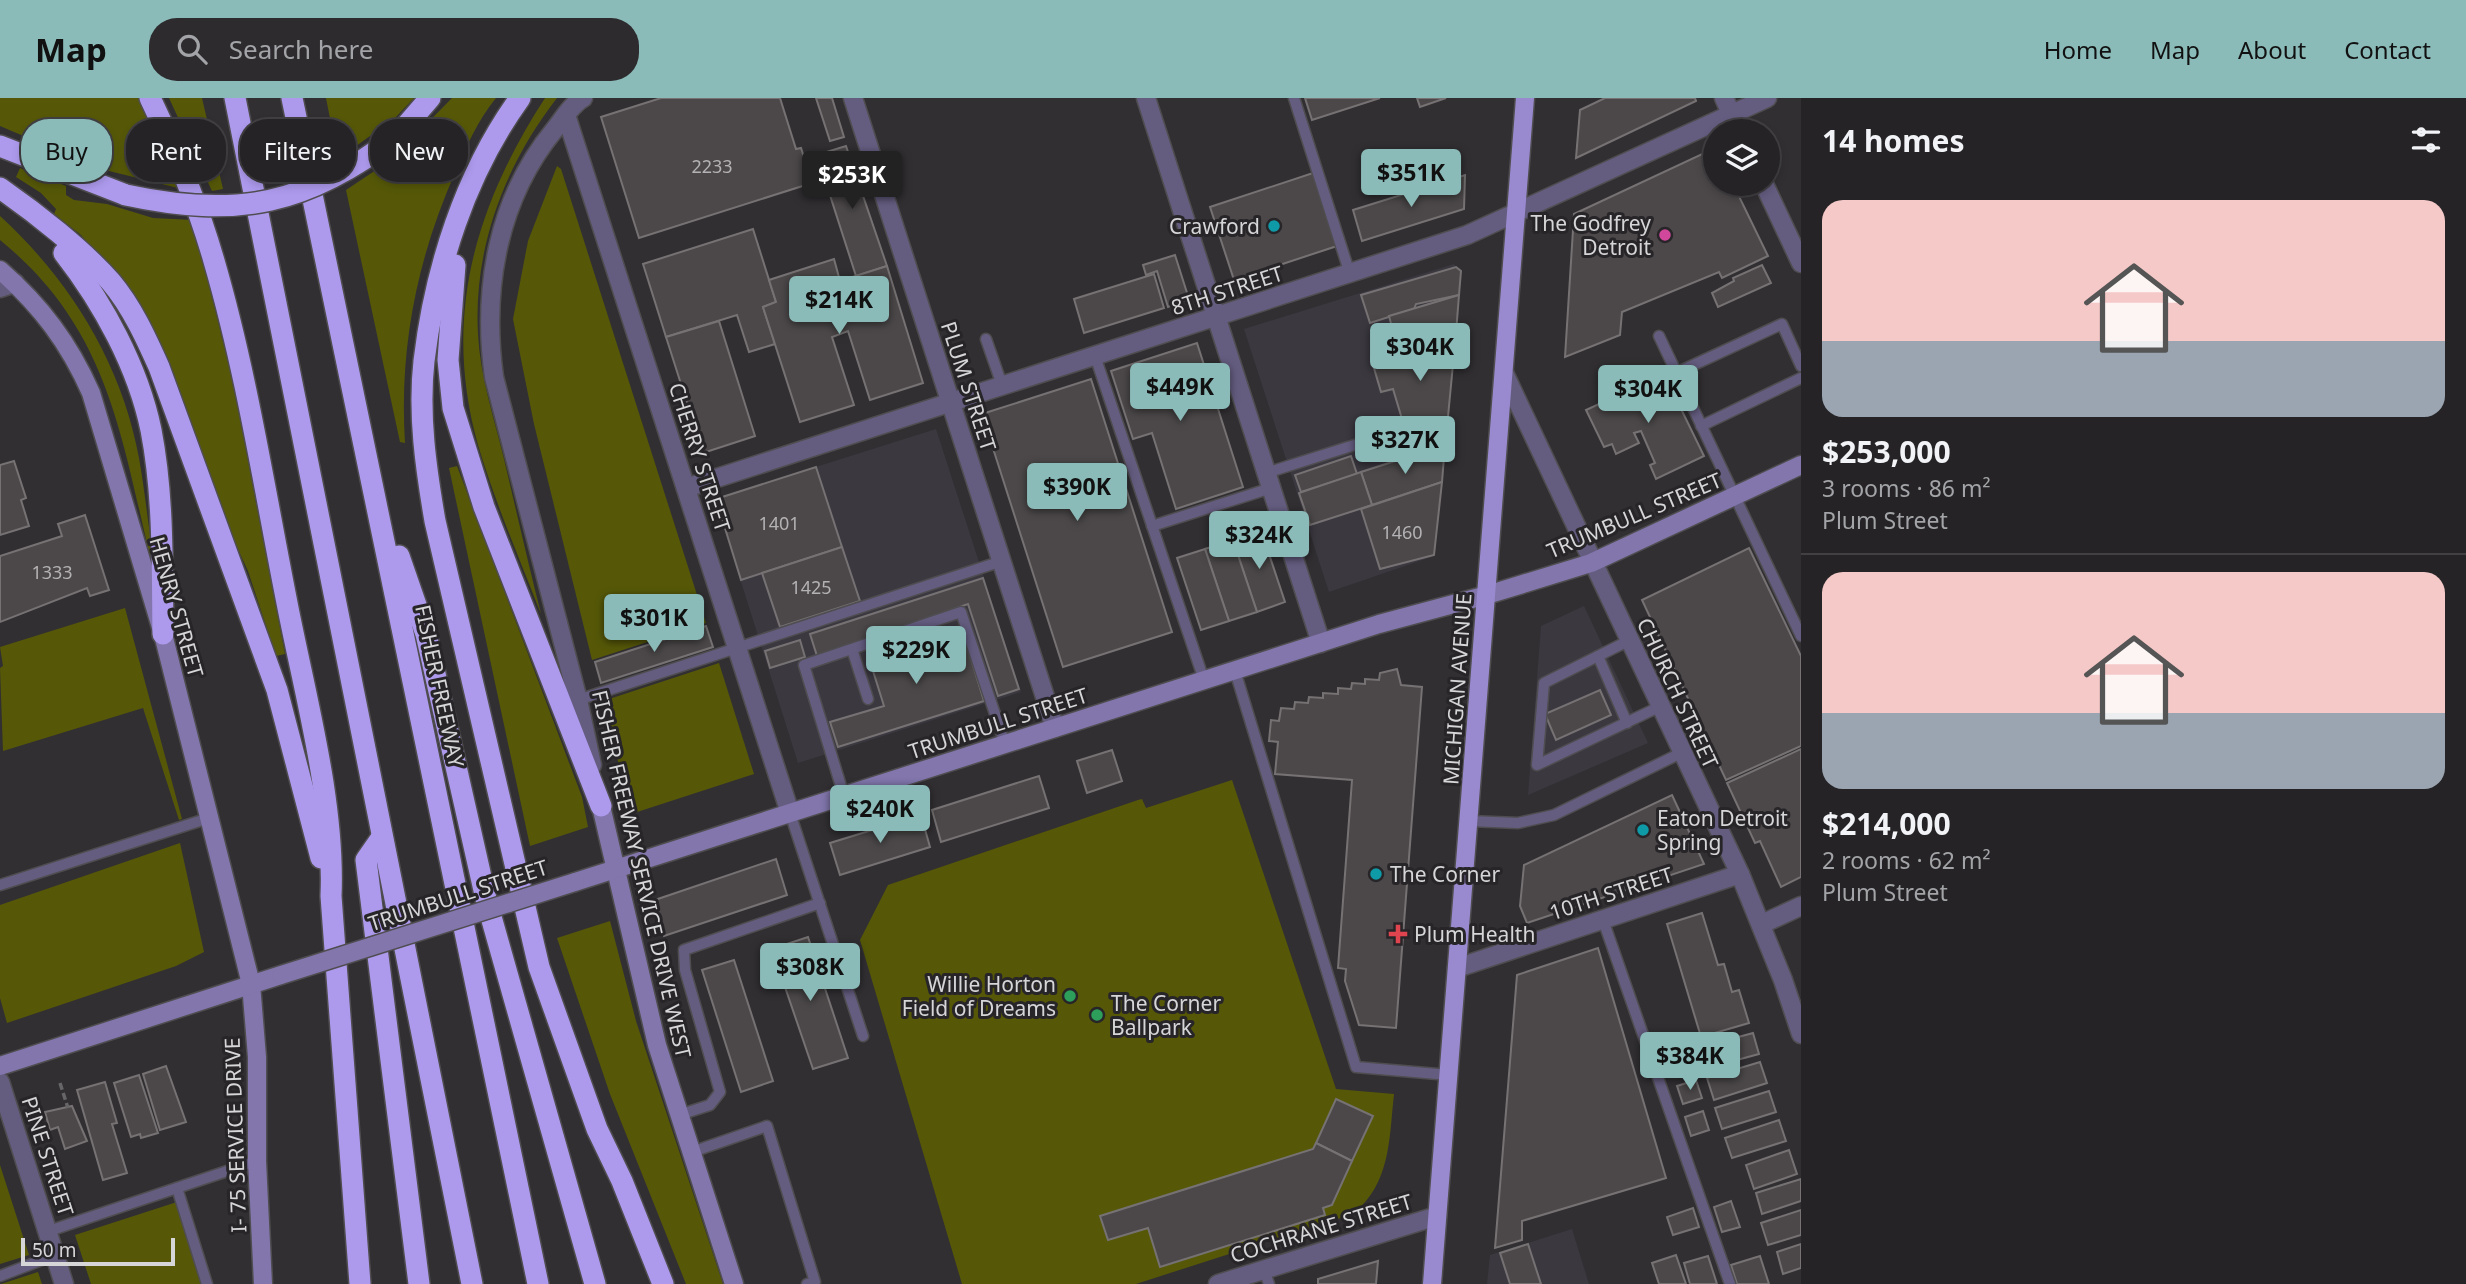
<!DOCTYPE html>
<meta charset="utf-8">
<style>
:root{--surface:#252326;--page:#2d2b2e;--text:#f1f3f6;--muted:#a3a4a7;--line:#424043;--accent:#8bbbb9}
body{margin:0;font-family:"Noto Sans",sans-serif;background:var(--page);color:var(--text);height:100vh;display:flex;flex-direction:column;font-size:26px;white-space:nowrap}
*{box-sizing:border-box;margin:0}
p{font-size:23px;color:var(--muted)}
.icon{flex:none;width:38px;height:38px;fill:none;stroke:currentColor;stroke-width:2;stroke-linecap:round;stroke-linejoin:round}
.map{position:relative;flex:1;overflow:hidden}
.sheet{display:flex;flex-direction:column;background:var(--surface);width:665px}
.sheet>*{flex:none}
.top-card{position:absolute;left:21px;top:21px;width:665px;height:63px;display:flex;gap:14px}
.buttons{position:absolute;left:1703px;top:21px;display:grid;gap:14px}
.buttons a{display:grid;place-items:center;width:77px;height:77px;border-radius:50%;background:var(--surface);box-shadow:0 4px 10px #0003,0 0 0 2px var(--line);font-size:35px}
.scale{position:absolute;left:21px;bottom:18px;width:154px;box-sizing:border-box;padding-left:7px;border:4px solid #d6d5d7;border-top:0;font-size:19px;line-height:24px;white-space:nowrap;color:#d6d5d7;-webkit-text-stroke:5px #272528;paint-order:stroke}
.price{position:absolute;translate:-50% -60px;padding:0 16px;border-radius:7px;background:var(--accent);color:#111;font-size:23px;line-height:46px;filter:drop-shadow(0 2px 4px #0008)}
.price::after{content:'';position:absolute;left:50%;top:42px;width:21px;height:16px;margin-left:-10px;background:inherit;clip-path:polygon(0 0,100% 0,50% 100%)}
.price.on{background:#222;color:#fff}
ul{padding:0;list-style:none}
li{display:grid;align-content:center;gap:14px;height:371px;padding:0 21px}
li+li{border-top:2px solid var(--line)}
li span{display:grid;place-items:center;height:217px;border-radius:21px;color:#555}
li>.icon{margin-inline-start:auto}
span .icon{width:126px;height:126px;fill:#fffc;stroke-width:1}
li b{font-size:30px}
h2{display:flex;justify-content:space-between;align-items:center;height:84px;padding:0 21px;font-size:30px}
.chip{padding:0 24px;border-radius:28px;background:var(--surface);box-shadow:0 4px 10px #0003,0 0 0 2px var(--line);font-size:24px;line-height:63px}
.chip.on{background:var(--accent);color:#111}
header{display:flex;align-items:center;gap:42px;box-sizing:border-box;height:98px;padding:0 35px;background:var(--accent);color:#111}
header strong{font-size:33px}
nav{display:flex;gap:38px;margin-inline-start:auto;font-size:24px}
.search{width:490px;height:63px;background:var(--page);display:flex;align-items:center;gap:18px;box-sizing:border-box;padding:0 24px;border-radius:28px;color:var(--muted);font-size:26px}
main{display:flex;flex:1;min-height:0}
.map>svg:first-child{display:block}
.built{fill:#3b3840}
.green{fill:#565808}
.building{fill:#4c4849;stroke:#767273;stroke-width:2}
.lines{fill:none;stroke-linecap:round;stroke-linejoin:round}
.lane-casing{stroke:#4f4d50;stroke-width:13}
.street-casing{stroke:#4f4d50;stroke-width:21}
.secondary-casing{stroke:#4f4d50;stroke-width:21}
.primary-casing{stroke:#4f4d50;stroke-width:21}
.highway-casing{stroke:#4f4d50;stroke-width:24}
.path{stroke:#666567;stroke-width:3.5;stroke-dasharray:7 3.5;stroke-linecap:butt}
.lane{stroke:#655d80;stroke-width:10}
.street{stroke:#655d80;stroke-width:18}
.secondary{stroke:#8276ac;stroke-width:18}
.primary{stroke:#9989ce;stroke-width:18}
.highway{stroke:#ad9aed;stroke-width:21}
.secondary-bridge-casing{stroke:#4f4d50;stroke-width:21;stroke-linecap:butt}
.highway-bridge-casing{stroke:#4f4d50;stroke-width:24;stroke-linecap:butt}
.secondary-bridge{stroke:#8276ac;stroke-width:18}
.highway-bridge{stroke:#ad9aed;stroke-width:21}
.culture-dot{fill:#0f9aa8;stroke:#272528;stroke-width:2.5}
.hotel-dot{fill:#d1479c;stroke:#272528;stroke-width:2.5}
.health-dot{fill:#e0444e;stroke:#272528;stroke-width:2.5}
.leisure-dot{fill:#2e9e5b;stroke:#272528;stroke-width:2.5}
.labels{text-anchor:middle;dominant-baseline:central;stroke-width:6;stroke-linejoin:round;paint-order:stroke}
.number-label{font-size:18px;fill:#b4b2b4}
.poi-label{font-size:21px;fill:#d6d5d7;stroke:#272528;text-anchor:start}
.street-label{font-size:21px;fill:#d6d5d7;stroke:#272528}
</style>
<header>
<strong>Map</strong>
<div class="search"><svg class="icon" aria-label="search" viewBox="0 0 24 24"><circle cx="10" cy="10" r="6"/><path d="M15 15l6 6"/></svg>Search here</div>
<nav><a>Home</a><a>Map</a><a>About</a><a>Contact</a></nav>
</header>
<main>
<div class="map">
<svg width="1801" height="1186" viewBox="0 0 1801 1186">
<rect width="100%" height="100%" fill="#312f32"/>
<!-- built -->
<g class="built">
<path d="M1454,166L1461,177L1434,458L1329,494L1244,231Z"/>
<path d="M936,331L1021,594L798,665L715,401Z"/>
<path d="M1584,508L1648,645L1528,697L1541,528Z"/>
<path d="M1572,1131L1589,1186H1487L1490,1157Z"/>
</g>
<!-- green -->
<g class="green">
<path d="M0,0H139L182,91L101,71L0,28Z"/>
<path d="M169,0H202L223,91L212,93Z"/>
<path d="M326,0H414L395,20L338,61Z"/>
<path d="M452,0H496C478,22 466,49 455,75C417,161 399,250 405,345L400,344L346,92L391,62Z"/>
<path d="M545,0H557C505,67 473,150 478,236C480,278 494,320 504,361C516,412 528,464 541,516C519,460 495,404 478,347C442,219 475,108 545,0Z"/>
<path d="M557,68L561,71L706,525L592,562L534,326L513,221L528,143Z"/>
<path d="M20,70L66,88V97L74,102L107,106L153,120L193,122L233,284L285,556L276,558L248,473L109,171L81,137L54,116L56,111L41,95L16,79Z"/>
<path d="M0,118C70,182 122,266 139,360C144,388 147,416 151,444L150,458C120,333 107,229 0,142Z"/>
<path d="M457,368L582,699L588,729L530,748L449,370Z"/>
<path d="M125,510L182,721L179,722L143,610L3,653L0,570L3,568L0,549Z"/>
<path d="M719,565L754,676L631,716L603,603Z"/>
<path d="M1232,682L1336,991L1394,996C1389,1041 1391,1085 1353,1116L1136,1186H962L860,842L888,787L1138,702L1142,701L1146,710Z"/>
<path d="M180,745L204,854L176,868L7,925L0,900V807Z"/>
<path d="M610,823L636,923L723,1186H686L610,996L557,840Z"/>
<path d="M0,1067L29,1157L0,1166Z"/>
<path d="M177,1104L203,1186H91L75,1137Z"/>
<path d="M38,1174L42,1186H1Z"/>
</g>
<!-- building -->
<g class="building">
<path d="M661,0H780L796,51L801,50L812,85L639,140L601,19Z"/>
<path d="M816,0H832L844,39L830,43Z"/>
<path d="M1305,0H1380L1312,22Z"/>
<path d="M1417,0H1446L1420,9Z"/>
<path d="M1605,0H1695L1696,3L1576,60L1580,12Z"/>
<path d="M846,48L887,168L856,178L817,57Z"/>
<path d="M1715,50V86H1733L1768,158L1722,180L1719,174L1622,214L1620,237L1565,259L1574,116Z"/>
<path d="M1313,75L1337,148L1234,182L1210,109Z"/>
<path d="M1465,77L1464,111L1362,143L1353,112Z"/>
<path d="M753,131L776,204L763,209L775,246L749,254L737,217L666,239L643,166Z"/>
<path d="M1175,157L1188,198L1183,199L1184,203L1168,209L1157,173L1146,177L1143,167Z"/>
<path d="M834,161L840,183L887,168L923,285L870,302L848,233L832,239L854,307L800,324L763,209L776,204L769,182Z"/>
<path d="M1762,167L1771,185L1718,209L1712,195L1734,183L1733,180Z"/>
<path d="M1456,169L1461,173L1459,197L1416,206L1414,211L1370,225L1361,197Z"/>
<path d="M1154,176L1164,210L1084,235L1074,201Z"/>
<path d="M1459,197L1456,235L1398,252L1389,218Z"/>
<path d="M719,223L755,338L703,355L666,239Z"/>
<path d="M1456,235L1447,329L1408,341L1393,291L1381,294L1371,260Z"/>
<path d="M1197,245L1243,389L1176,411L1152,335L1133,341L1111,273Z"/>
<path d="M1664,276L1704,358L1656,381L1650,367L1655,365L1641,333L1634,335L1639,345L1616,356L1612,346L1604,349L1586,312Z"/>
<path d="M1091,281L1172,534L1063,569L982,316Z"/>
<path d="M1447,329L1445,347L1390,365L1385,348Z"/>
<path d="M1445,347L1442,384L1372,407L1361,374Z"/>
<path d="M1351,358L1357,376L1301,394L1295,377Z"/>
<path d="M14,363L26,400L21,402L29,428L0,437V367Z"/>
<path d="M816,369L842,449L741,482L716,401Z"/>
<path d="M1361,374L1372,407L1310,427L1299,395Z"/>
<path d="M1442,384L1434,457L1380,471L1361,411Z"/>
<path d="M85,417L109,492L90,498L87,490L0,524V458L62,438L58,426Z"/>
<path d="M1261,432L1285,504L1257,514L1233,442Z"/>
<path d="M1233,442L1257,514L1229,523L1205,451Z"/>
<path d="M842,449L860,503L780,529L762,475Z"/>
<path d="M1749,450L1801,558V648L1726,682L1642,502Z"/>
<path d="M1205,451L1229,523L1201,532L1177,460Z"/>
<path d="M983,480L1019,591L998,598L968,506L817,558L810,536Z"/>
<path d="M706,528L713,549L601,585L595,564Z"/>
<path d="M957,529L964,538L984,603L838,649L830,624L884,608L868,557Z"/>
<path d="M800,542L805,559L770,570L765,553Z"/>
<path d="M1397,571L1401,587L1422,589L1396,930L1359,927L1345,883L1346,871L1338,870L1352,682L1275,676L1278,644L1269,643L1271,622L1279,623L1281,610L1294,611L1295,604L1308,605L1309,599L1323,600V595L1338,596V590L1351,591L1352,585L1365,586V581L1379,582L1380,575Z"/>
<path d="M1600,592L1611,617L1556,642L1545,616Z"/>
<path d="M1801,651V779L1781,789L1760,743L1755,745L1727,685Z"/>
<path d="M1112,652L1122,683L1087,695L1077,663Z"/>
<path d="M1039,678L1049,710L941,744L932,712Z"/>
<path d="M1672,697L1704,766L1527,825L1520,808L1524,767Z"/>
<path d="M921,717L930,749L840,777L830,745Z"/>
<path d="M776,761L787,797L664,838L652,803Z"/>
<path d="M1702,815L1718,867L1724,866L1732,894L1739,892L1749,925L1701,939L1667,826Z"/>
<path d="M808,839L848,960L813,971L772,851Z"/>
<path d="M1598,850L1666,1080L1522,1123V1142L1495,1150L1517,877Z"/>
<path d="M734,862L773,983L741,994L702,872Z"/>
<path d="M1753,935L1759,956L1711,969L1705,948Z"/>
<path d="M1686,954L1690,968L1673,973L1669,959Z"/>
<path d="M1760,964L1767,985L1714,1002L1707,980Z"/>
<path d="M166,968L186,1024L160,1032L143,976Z"/>
<path d="M139,977L158,1035L141,1040L140,1036L131,1039L114,985Z"/>
<path d="M1696,982L1702,1000L1683,1006L1677,988Z"/>
<path d="M105,984L117,1025L112,1026L127,1075L103,1082L77,992Z"/>
<path d="M1769,993L1776,1014L1722,1031L1715,1010Z"/>
<path d="M1336,1001L1373,1018L1352,1063L1316,1045Z"/>
<path d="M72,1008L87,1043L65,1051L58,1029L50,1032L45,1014Z"/>
<path d="M1703,1013L1709,1032L1691,1038L1685,1019Z"/>
<path d="M1779,1022L1786,1043L1732,1060L1725,1040Z"/>
<path d="M1316,1045L1352,1063L1332,1107L1323,1110L1325,1117L1160,1169L1148,1130L1108,1142L1100,1118L1313,1051Z"/>
<path d="M1789,1052L1797,1076L1754,1091L1746,1067Z"/>
<path d="M1801,1081V1103L1762,1116L1756,1095Z"/>
<path d="M1731,1103L1740,1129L1722,1134L1714,1109Z"/>
<path d="M1693,1110L1699,1129L1673,1137L1667,1119Z"/>
<path d="M1801,1112V1137L1768,1147L1761,1125Z"/>
<path d="M1528,1146L1541,1186H1510L1500,1155Z"/>
<path d="M1801,1146V1170L1783,1176L1777,1154Z"/>
<path d="M1676,1157L1686,1186H1659L1652,1165Z"/>
<path d="M1708,1158L1717,1186H1690L1684,1165Z"/>
<path d="M1760,1158L1769,1186H1737L1731,1167Z"/>
<path d="M1378,1163L1376,1186H1318V1181Z"/>
</g>
<g class="lines">
<!-- lane casing -->
<g class="lane-casing">
<g id="lane">
<path d="M1294,0L1350,176"/>
<path d="M1659,238L1801,538"/>
<path d="M986,241L1002,287"/>
<path d="M1095,258L1204,582"/>
<path d="M1676,275L1782,226L1801,268"/>
<path d="M1701,328L1801,280"/>
<path d="M1266,375L1361,345"/>
<path d="M1152,428L1271,390"/>
<path d="M1628,543L1544,585L1537,667L1659,609"/>
<path d="M852,551L868,601"/>
<path d="M1598,558L1627,625"/>
<path d="M1235,573L1356,969L1449,977"/>
<path d="M578,602L1002,463"/>
<path d="M844,698L804,567L961,514L1005,646"/>
<path d="M790,715L863,938"/>
<path d="M1469,723L1518,725L1554,717L1681,655"/>
<path d="M0,787L209,720"/>
<path d="M1603,822L1730,1186"/>
<path d="M679,1017L710,1007L720,994L685,872L684,852L820,805"/>
<path d="M692,1054L767,1028L815,1184L807,1186"/>
<path d="M177,1090L207,1186"/>
<path d="M49,1133L257,1063"/>
<path d="M1264,1172L1269,1186"/>
<path d="M0,1178L55,1157"/>
</g>
</g>
<!-- street casing -->
<g class="street-casing">
<g id="street">
<path d="M583,0C572,6 563,21 555,31C497,101 482,192 494,279L578,602L592,667"/>
<path d="M853,0L1055,630"/>
<path d="M1146,0L1321,545"/>
<path d="M1724,0L1739,33"/>
<path d="M566,17L790,715"/>
<path d="M1764,86L1801,165"/>
<path d="M0,190L15,185"/>
<path d="M1505,277L1740,776L1783,882L1801,936"/>
<path d="M686,390L1467,137L1767,0"/>
<path d="M1762,826L1801,808"/>
<path d="M1457,870L1740,776"/>
<path d="M0,984L64,1186"/>
<path d="M1218,1186L1437,1118"/>
</g>
</g>
<!-- secondary casing -->
<g class="secondary-casing">
<g id="secondary">
<path d="M0,172C41,208 69,245 91,295L163,536L251,886L257,959V1063L263,1186"/>
<path d="M601,708L657,947L734,1186"/>
<path d="M575,784L1379,526L1487,497L1591,465L1801,367"/>
<path d="M0,968L281,877"/>
</g>
</g>
<!-- primary casing -->
<g class="primary-casing">
<path id="primary" d="M1432,1186L1525,0"/>
</g>
<!-- highway casing -->
<g class="highway-casing">
<g id="highway">
<path d="M150,0C175,52 198,107 214,163C247,276 265,395 288,510C306,601 335,706 331,798L360,1186"/>
<path d="M235,0C316,395 392,791 472,1186"/>
<path d="M292,0L538,1186"/>
<path d="M520,0C465,76 435,171 424,263C418,316 426,371 435,423L539,869L597,1031L622,1083L663,1186"/>
<path d="M398,37L430,0"/>
<path d="M0,48L126,97"/>
<path d="M0,90C36,115 83,152 111,184C132,209 146,240 159,269L277,592L321,760"/>
<path d="M64,155C103,205 138,269 151,332C164,399 162,469 163,536"/>
<path d="M455,167L448,262L453,310L484,409L601,708"/>
<path d="M399,458L426,536L486,801L595,1186"/>
<path d="M382,739L366,762L419,1186"/>
</g>
</g>
<!-- path -->
<path class="path" d="M60,985L68,1010"/>
<!-- lane -->
<use href="#lane" class="lane"/>
<!-- street -->
<use href="#street" class="street"/>
<!-- secondary -->
<use href="#secondary" class="secondary"/>
<!-- primary -->
<use href="#primary" class="primary"/>
<!-- highway -->
<use href="#highway" class="highway"/>
<!-- secondary-bridge casing -->
<g class="secondary-bridge-casing">
<path id="secondary-bridge" d="M281,877L575,784"/>
</g>
<!-- highway-bridge casing -->
<g class="highway-bridge-casing">
<path id="highway-bridge" d="M126,97C237,121 308,107 398,37"/>
</g>
<!-- secondary-bridge -->
<use href="#secondary-bridge" class="secondary-bridge"/>
<!-- highway-bridge -->
<use href="#highway-bridge" class="highway-bridge"/>
</g>
<!-- markers -->
<g class="culture-dot">
<circle cx="1274" cy="128" r="7"/>
<circle cx="1643" cy="732" r="7"/>
<circle cx="1376" cy="776" r="7"/>
</g>
<circle class="hotel-dot" cx="1665" cy="137" r="7"/>
<path class="health-dot" d="M1394.5 825.5h7v7h7v7h-7v7h-7v-7h-7v-7h7z"/>
<g class="leisure-dot">
<circle cx="1070" cy="898" r="7"/>
<circle cx="1097" cy="917" r="7"/>
</g>
<g class="labels">
<!-- number labels -->
<g class="number-label">
<text x="712" y="68">2233</text>
<text x="779" y="425">1401</text>
<text x="1402" y="434">1460</text>
<text x="52" y="474">1333</text>
<text x="811" y="489">1425</text>
</g>
<!-- poi labels -->
<g class="poi-label">
<text x="1651" y="125" text-anchor="end">The Godfrey<tspan x="1651" dy="24">Detroit</tspan></text>
<text x="1260" y="128" text-anchor="end">Crawford</text>
<text x="1657" y="720">Eaton Detroit<tspan x="1657" dy="24">Spring</tspan></text>
<text x="1390" y="776">The Corner</text>
<text x="1414" y="836">Plum Health</text>
<text x="1056" y="886" text-anchor="end">Willie Horton<tspan x="1056" dy="24">Field of Dreams</tspan></text>
<text x="1111" y="905">The Corner<tspan x="1111" dy="24">Ballpark</tspan></text>
</g>
<!-- street labels -->
<g class="street-label">
<text transform="translate(1227 192) rotate(-18)">8TH STREET</text>
<text transform="translate(969 288) rotate(72)">PLUM STREET</text>
<text transform="translate(700 359) rotate(72)">CHERRY STREET</text>
<text transform="translate(1634 417) rotate(-23)">TRUMBULL STREET</text>
<text transform="translate(177 509) rotate(74)">HENRY STREET</text>
<text transform="translate(440 588) rotate(78)">FISHER FREEWAY</text>
<text transform="translate(1457 591) rotate(-86)">MICHIGAN AVENUE</text>
<text transform="translate(1678 595) rotate(65)">CHURCH STREET</text>
<text transform="translate(998 625) rotate(-18)">TRUMBULL STREET</text>
<text transform="translate(642 776) rotate(77)">FISHER FREEWAY SERVICE DRIVE WEST</text>
<text transform="translate(1611 795) rotate(-18)">10TH STREET</text>
<text transform="translate(458 797) rotate(-18)">TRUMBULL STREET</text>
<text transform="translate(235 1037) rotate(-92)">I- 75 SERVICE DRIVE</text>
<text transform="translate(48 1058) rotate(72)">PINE STREET</text>
<text transform="translate(1321 1130) rotate(-17)">COCHRANE STREET</text>
</g>
</g>
</svg>
<div class="buttons">
<a><svg class="icon" aria-label="layers" viewBox="0 0 24 24"><path d="M12 4l9 5-9 5-9-5zM3 14l9 5 9-5"/></svg></a>
</div>
<div class="scale">50 m</div>
<b class="price" style="left:1411px;top:111px">$351K</b>
<b class="price on" style="left:852px;top:113px">$253K</b>
<b class="price" style="left:839px;top:238px">$214K</b>
<b class="price" style="left:1420px;top:285px">$304K</b>
<b class="price" style="left:1180px;top:325px">$449K</b>
<b class="price" style="left:1648px;top:327px">$304K</b>
<b class="price" style="left:1405px;top:378px">$327K</b>
<b class="price" style="left:1077px;top:425px">$390K</b>
<b class="price" style="left:1259px;top:473px">$324K</b>
<b class="price" style="left:654px;top:556px">$301K</b>
<b class="price" style="left:916px;top:588px">$229K</b>
<b class="price" style="left:880px;top:747px">$240K</b>
<b class="price" style="left:810px;top:905px">$308K</b>
<b class="price" style="left:1690px;top:994px">$384K</b>
<div class="top-card">
<a class="chip on">Buy</a>
<a class="chip">Rent</a>
<a class="chip">Filters</a>
<a class="chip">New</a>
</div>
</div>
<section class="sheet">
<h2>14 homes<svg class="icon" aria-label="filters" viewBox="0 0 24 24"><path d="M4 7h16M4 17h16"/><circle cx="9" cy="7" r="2"/><circle cx="15" cy="17" r="2"/></svg></h2>
<ul>
<li><span style="background:linear-gradient(#f6c9c9 65%,#9aa5b1 0)"><svg class="icon" aria-label="home" viewBox="0 0 24 24"><path d="M3 11l9-7 9 7M6 9v11h12V9"/></svg></span><div><b>$253,000</b><p>3 rooms · 86 m²</p><p>Plum Street</p></div></li>
<li><span style="background:linear-gradient(#f6c9c9 65%,#9aa5b1 0)"><svg class="icon" aria-label="home" viewBox="0 0 24 24"><path d="M3 11l9-7 9 7M6 9v11h12V9"/></svg></span><div><b>$214,000</b><p>2 rooms · 62 m²</p><p>Plum Street</p></div></li>
</ul>
</section>
</main>
